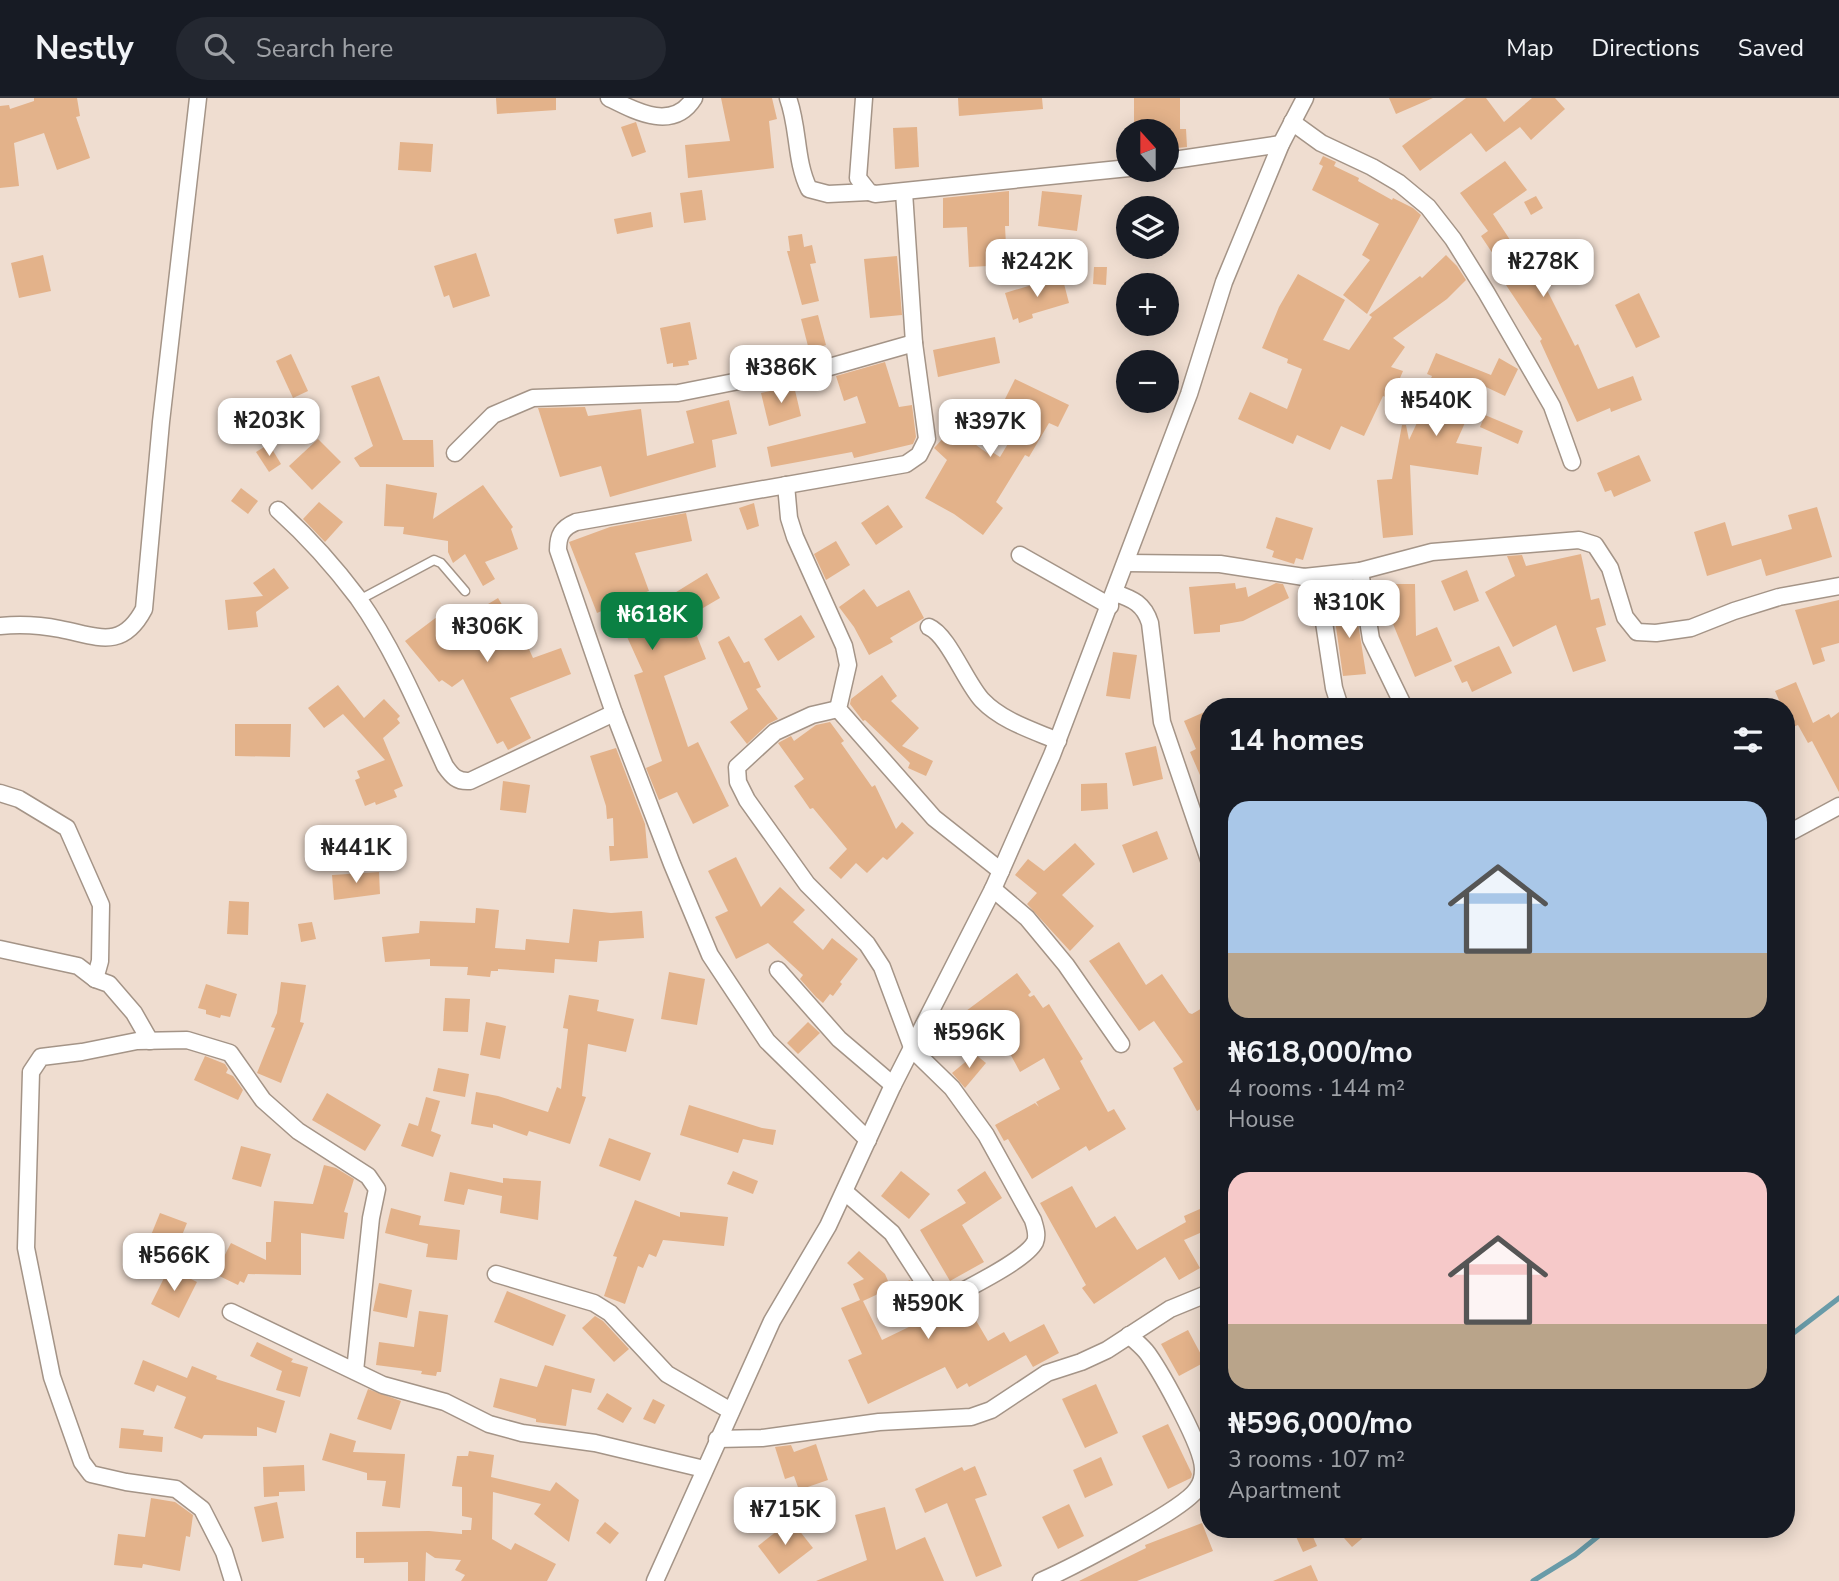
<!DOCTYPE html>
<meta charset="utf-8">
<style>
:root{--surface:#171b24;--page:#242831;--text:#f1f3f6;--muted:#9ea1a6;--line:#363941;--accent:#0b8043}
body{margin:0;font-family:"Nunito Sans",sans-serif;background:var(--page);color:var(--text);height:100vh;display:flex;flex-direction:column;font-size:26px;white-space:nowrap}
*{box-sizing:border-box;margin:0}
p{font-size:23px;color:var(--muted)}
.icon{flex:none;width:38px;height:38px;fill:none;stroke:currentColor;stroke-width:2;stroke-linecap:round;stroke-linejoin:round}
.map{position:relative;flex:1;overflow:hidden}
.drawer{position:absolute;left:1200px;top:600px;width:595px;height:840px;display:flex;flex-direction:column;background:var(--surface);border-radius:28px;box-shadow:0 4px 18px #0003}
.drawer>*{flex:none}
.needle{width:46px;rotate:339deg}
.controls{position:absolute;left:1116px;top:21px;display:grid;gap:14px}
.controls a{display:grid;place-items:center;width:63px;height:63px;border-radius:50%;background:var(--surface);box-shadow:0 4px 18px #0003;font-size:35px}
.price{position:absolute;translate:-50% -60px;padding:0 16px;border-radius:14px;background:#fff;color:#222;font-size:23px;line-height:46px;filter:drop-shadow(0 2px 4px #0008)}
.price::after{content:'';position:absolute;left:50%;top:42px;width:21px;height:16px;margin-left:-10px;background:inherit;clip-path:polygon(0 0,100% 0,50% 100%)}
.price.active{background:var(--accent);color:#fff}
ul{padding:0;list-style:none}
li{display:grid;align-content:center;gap:14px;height:371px;padding:0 28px}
li span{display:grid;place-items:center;height:217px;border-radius:21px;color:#555}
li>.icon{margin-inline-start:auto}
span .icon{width:126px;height:126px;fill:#fffc;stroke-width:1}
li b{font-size:30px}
h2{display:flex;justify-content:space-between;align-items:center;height:84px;padding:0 28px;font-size:30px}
header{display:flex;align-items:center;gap:42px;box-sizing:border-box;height:98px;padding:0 35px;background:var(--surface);border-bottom:2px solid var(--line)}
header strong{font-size:33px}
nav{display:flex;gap:38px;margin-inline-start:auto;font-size:24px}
.search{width:490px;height:63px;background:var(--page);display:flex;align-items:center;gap:18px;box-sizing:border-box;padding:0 24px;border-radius:38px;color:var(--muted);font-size:26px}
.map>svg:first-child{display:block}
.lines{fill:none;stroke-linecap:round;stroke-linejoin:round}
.stream{stroke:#699ba8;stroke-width:5}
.building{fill:#e3b28a}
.lane-casing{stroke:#a49487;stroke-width:11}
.street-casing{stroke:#a49487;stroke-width:19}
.lane{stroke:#fff;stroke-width:8}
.street{stroke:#fff;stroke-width:16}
</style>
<header>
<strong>Nestly</strong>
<div class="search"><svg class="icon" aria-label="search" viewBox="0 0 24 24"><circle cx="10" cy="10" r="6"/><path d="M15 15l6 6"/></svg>Search here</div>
<nav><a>Map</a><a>Directions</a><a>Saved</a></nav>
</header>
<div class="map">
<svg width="1839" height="1483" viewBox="0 0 1839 1483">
<rect width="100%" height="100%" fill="#efddd0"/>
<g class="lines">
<!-- stream -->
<g class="stream">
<path d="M1787,1240L1839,1200"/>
<path d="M1533,1483L1575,1457L1606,1432"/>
</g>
</g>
<!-- building -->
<g class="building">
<path d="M34,0H77L80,18L76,19L90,60L57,72L44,35L14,45L19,88L0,90V8L9,7L10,11L34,3Z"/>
<path d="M496,0H556V12L497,16Z"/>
<path d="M721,0H772L777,21L769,23L774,70L688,80L685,47L730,43Z"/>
<path d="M958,0H1042L1043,11L959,18Z"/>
<path d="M1134,0H1180V31H1186L1187,49L1167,51V33H1134Z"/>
<path d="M1389,0H1433L1396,16Z"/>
<path d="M1466,0H1486L1504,24L1532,0H1555L1565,11L1531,42L1520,29L1486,54L1471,35L1420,73L1402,48Z"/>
<path d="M636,24L646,54L632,59L621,29Z"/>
<path d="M917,29L919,69L895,71L893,30Z"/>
<path d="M400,44L433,46L431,74L398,72Z"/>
<path d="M1323,58L1336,64L1334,68L1359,80L1358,83L1392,102L1393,100L1413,110L1421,117L1367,216L1343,197L1370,162L1362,157L1379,126L1312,92L1323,68L1319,66Z"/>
<path d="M1505,63L1527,92L1493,116L1524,163L1556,148L1571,179L1546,190L1575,248L1578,246L1598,291L1633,278L1642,302L1611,314L1610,310L1577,324L1540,243L1542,241L1504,184L1509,180L1481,138L1488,133L1460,95Z"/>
<path d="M702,92L706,122L684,125L680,95Z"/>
<path d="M1009,93V128H1005L1007,167L969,169L967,129L943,130V100Z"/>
<path d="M1042,93L1082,97L1077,133L1038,128Z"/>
<path d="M1536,98L1543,110L1531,117L1524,104Z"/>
<path d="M651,114L653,129L617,136L614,121Z"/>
<path d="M802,136L804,149L812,147L816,165L810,166L819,203L802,207L787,153H790L788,138Z"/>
<path d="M476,155L490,198L453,210L449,197L444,199L434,168Z"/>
<path d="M43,157L51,193L19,200L11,165Z"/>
<path d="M1446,157L1457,168L1466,182L1447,201L1393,240L1405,249L1391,269L1403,273L1391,301L1383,298L1364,338L1341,328L1330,352L1297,337L1293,346L1238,321L1250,294L1287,311L1302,271L1287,265L1288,261L1262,250L1279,209L1298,176L1345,202L1323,242L1349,252L1372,219L1369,217L1420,178L1422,180Z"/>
<path d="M897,158L902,217L870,220L864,161Z"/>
<path d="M1094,169H1107L1106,187L1093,186Z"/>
<path d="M1062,178L1069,205L1032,216L1033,220L1019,225L1018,220L1013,222L1005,195Z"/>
<path d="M1639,195L1660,239L1636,250L1615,207Z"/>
<path d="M818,217L826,247L809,252L801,221Z"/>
<path d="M690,224L697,261L688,263L689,267L673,269V265L667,266L660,230Z"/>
<path d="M995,239L1000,265L938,279L933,252Z"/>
<path d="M1436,255L1491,277L1499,260L1518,271L1505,298L1467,280L1456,305L1471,311L1456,345L1482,349L1478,377L1410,367L1413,437L1383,440L1377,382L1392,381L1402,327H1406L1409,342L1422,314L1417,312L1432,278L1427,276Z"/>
<path d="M291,256L308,293L293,300L276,263Z"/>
<path d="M885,264L899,309L912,307L916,339L913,346L854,360L852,354L771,369L767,349L866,325L857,298L844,303L836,278Z"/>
<path d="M379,278L403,342H433L434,369H360L354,360L373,348L351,288Z"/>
<path d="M1015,281L1069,307L1058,329L1049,325L1029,359L1025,357L996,404L1003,410L983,437L954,416L925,400L947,362L934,350L965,317L976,327L965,339L990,357L992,354L1000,359L1027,314L1004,303Z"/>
<path d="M794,288L801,318L769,328L761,295Z"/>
<path d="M729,302L737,336L712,342L716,369L610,399L601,368L560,379L538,310L585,309L588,318L641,311L647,358L694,345L686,313Z"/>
<path d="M1485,317L1523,333L1518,346L1480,329Z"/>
<path d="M318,341L341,364L312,392L289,368Z"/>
<path d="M269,346L281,366L269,374L256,354Z"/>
<path d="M1639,357L1651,383L1614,399L1611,392L1605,394L1597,375Z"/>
<path d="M386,386L437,395L433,421L483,387L513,429L511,431L518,451L485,464L495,481L483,488L465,456L453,465L448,454V443L403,436L404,429L384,428Z"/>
<path d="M241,390L258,403L248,416L231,403Z"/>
<path d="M319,404L343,424L325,444L303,421Z"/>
<path d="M754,405L759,428L747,432L739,410Z"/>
<path d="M888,407L903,429L876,447L861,425Z"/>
<path d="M1817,409L1832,459L1766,478L1761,461L1707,478L1694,434L1725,424L1732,448L1792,431L1788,417Z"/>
<path d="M686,415L692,443L635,455L649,493L638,497L656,537L691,523L706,561L664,578L688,649L698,644L729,708L693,726L677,694L659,702L646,670L662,663L634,577L643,574L613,508L597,515L569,444L610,429Z"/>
<path d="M1276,419L1313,430L1303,462L1296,460L1294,466L1272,459L1274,453L1266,450Z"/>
<path d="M836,443L850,467L826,482L814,456Z"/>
<path d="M1581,456L1591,502L1599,500L1606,527L1596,530L1606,563L1573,574L1556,527L1513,549L1485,494L1515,478L1507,458L1522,457L1526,468Z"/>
<path d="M274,470L289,490L256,514L258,529L228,532L225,502L263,498L253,485Z"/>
<path d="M1467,472L1479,503L1454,513L1441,483Z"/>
<path d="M707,475L720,500L686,520L673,496Z"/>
<path d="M1235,485L1236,491L1246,489L1248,499L1276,485L1283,486L1289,500L1243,523L1220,527V534L1194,536L1189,489Z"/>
<path d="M1388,486H1415L1416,538L1437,529L1452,563L1415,579L1393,526H1389Z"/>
<path d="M864,491L877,509L909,492L924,520L890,540L893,544L869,557L854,529L839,509Z"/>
<path d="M498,500L516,530L519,529L533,560L561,550L571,576L510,600L531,640L508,652L503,643L497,646L463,581L452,589L442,582L439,584L405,543L454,506L465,520Z"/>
<path d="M1839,502V545L1821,550L1825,563L1813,567L1795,512Z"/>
<path d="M1355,505L1366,576L1343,578L1333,508Z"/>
<path d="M801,517L815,539L778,563L764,541Z"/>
<path d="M729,538L744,565L749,563L761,589L756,591L778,621L768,626L747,646L730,624L748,611L718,544Z"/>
<path d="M1499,548L1512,575L1472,594L1467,583L1462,585L1454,568Z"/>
<path d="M1113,554L1137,557L1130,601L1106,598Z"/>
<path d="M882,577L897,598L891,603L919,630L902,648L933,663L926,678L908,670L910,665L865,622L863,623L850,606L851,601Z"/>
<path d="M1796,584L1813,625L1829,616L1831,620L1839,614V694L1812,643L1808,645L1798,627L1790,630L1787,621V609H1782L1775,593Z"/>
<path d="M338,587L364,620L384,601L400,618L397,621L400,625L383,640L403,688L394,692L397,699L376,707L375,704L365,708L355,682L360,680L357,673L385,662L343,616L324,630L308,610Z"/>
<path d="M1209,612V698L1190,654L1196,651L1184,623Z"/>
<path d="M830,624L844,643L841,645L872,689L875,687L896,731L902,724L914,735L887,762L883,759L867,775L856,765L841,781L829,770L847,751L813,710L810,711L794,688L804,681L778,645L791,638L794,643L816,627Z"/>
<path d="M235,626H291L290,659L235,658Z"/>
<path d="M1156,648L1163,681L1133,688L1125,655Z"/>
<path d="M616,650L645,726L648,760L610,763L609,748H614L613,720L607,721L606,708L590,658Z"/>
<path d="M503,683L530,687L526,715L500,712Z"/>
<path d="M1107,685L1108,711L1081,713V686Z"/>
<path d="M1157,733L1168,761L1133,775L1122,747Z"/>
<path d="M1075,745L1095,766L1062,797L1094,828L1070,853L1027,806L1037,795L1015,777L1028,761L1044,773Z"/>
<path d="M736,759L761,809L780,789L805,812L793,824L823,852L832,840L858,861L840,884L842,886L833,898L830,896L823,905L816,899L800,881L803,877L768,845L736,861L715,819L728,813L708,773Z"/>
<path d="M379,774L380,796L334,802L332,777Z"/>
<path d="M229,803L249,804L248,837L227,836Z"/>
<path d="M476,810L499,812L495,850L525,852L526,841L569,845L573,811L611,815L642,813L644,840L599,843L597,864L555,861L554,875L498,871V873H491L490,879L467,877L468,869L430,868V861L385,864L382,839L419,835L420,823L475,825Z"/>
<path d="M312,824L316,841L301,844L298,826Z"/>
<path d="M1119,844L1146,887L1162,876L1189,915L1192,916L1209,906V1006L1197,1013L1173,970L1183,964L1154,923L1139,933L1089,863Z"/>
<path d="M669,874L705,881L697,927L661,921Z"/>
<path d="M1017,875L1031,894L1028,897L1030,899L1034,897L1043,910L1049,906L1083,961L1080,963L1108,1014L1114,1011L1126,1031L1089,1053L1086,1048L1032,1081L1008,1041L1004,1043L995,1027L1035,1005L1039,1009L1036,1004L1060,991L1044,960L1020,974L997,932L986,940L966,913Z"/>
<path d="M281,884L306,887L300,924L304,925L281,985L257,975L275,930L271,929L277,915Z"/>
<path d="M206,886L237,896L230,919L221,917L220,920L206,916V912L198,910Z"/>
<path d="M569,897L599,902L597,913L634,921L626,954L588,946L582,998L586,999L570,1046L529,1033L527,1038L493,1026V1030L471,1026L476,994L498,998L548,1014L557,989L561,991L568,931L563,930Z"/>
<path d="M445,900L470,901L468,934L443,933Z"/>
<path d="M486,924L506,928L500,961L480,957Z"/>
<path d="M808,924L820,935L798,956L787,945Z"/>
<path d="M975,956L986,965L965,990L952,975Z"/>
<path d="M205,958L225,966L228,971L226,975L233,978L243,992L238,1002L194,982Z"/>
<path d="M438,970L469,976L465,999L433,993Z"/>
<path d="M327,995L381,1027L365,1053L312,1022Z"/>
<path d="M426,999L440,1003L431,1033L441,1037L433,1059L401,1048L409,1025L418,1028Z"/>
<path d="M689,1007L762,1030L776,1032L773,1047L743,1041L738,1055L680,1037Z"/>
<path d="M609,1040L651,1055L640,1083L599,1068Z"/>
<path d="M241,1048L271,1056L261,1089L232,1081Z"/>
<path d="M324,1067L336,1070L354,1081L344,1114L348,1115L344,1141L301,1135V1177L248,1176L244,1185L240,1183L238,1187L215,1176L231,1145L266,1162V1144H271L274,1103L313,1106Z"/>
<path d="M733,1073L758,1083L753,1096L727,1086Z"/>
<path d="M901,1073L930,1096L909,1121L881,1098Z"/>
<path d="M985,1073L1002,1100L962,1127L984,1164L950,1183L920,1132L966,1105L957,1092Z"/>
<path d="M450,1074L503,1085V1080L541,1083L538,1122L500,1115L502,1098L468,1091L464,1107L444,1103Z"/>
<path d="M1072,1088L1096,1130L1115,1118L1137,1152L1186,1124L1184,1118L1209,1107V1131L1184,1142L1200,1170L1179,1182L1165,1159L1094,1206L1082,1190L1086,1187L1040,1105Z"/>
<path d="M635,1102L680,1119V1114L728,1119L724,1148L663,1142L656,1159L649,1156L643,1170L638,1168L625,1206L604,1198L617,1159L613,1158Z"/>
<path d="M391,1110L421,1118L419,1127L460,1132L457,1162L426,1159L428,1146L385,1135Z"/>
<path d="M160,1115L187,1125L176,1152L149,1142Z"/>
<path d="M859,1153L885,1176L891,1190L863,1203L882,1242L911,1228L894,1189L910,1182L923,1203L930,1208L937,1224L967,1207L988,1243L1004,1234L1010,1244L1044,1226L1059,1255L1033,1269L1026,1257L969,1289L967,1285L957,1291L945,1269L868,1306L848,1262L862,1256L841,1210L860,1202L853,1186L864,1181L847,1165Z"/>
<path d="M169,1170L197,1184L179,1220L151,1206Z"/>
<path d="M379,1185L412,1192L407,1220L373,1213Z"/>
<path d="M507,1193L566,1217L553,1248L494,1224Z"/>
<path d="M419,1213L448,1217L441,1274H437L436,1278L421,1276L422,1273L376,1267L379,1244L414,1249Z"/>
<path d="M595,1218L603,1223L629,1251L614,1264L582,1230Z"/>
<path d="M1188,1232L1205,1264L1179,1278L1161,1246Z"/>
<path d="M257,1244L293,1261L291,1264L308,1269L300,1299L276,1292L282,1273L250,1258Z"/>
<path d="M143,1262L187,1280L192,1268L217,1278L216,1281L285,1303L276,1335L257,1329V1338L204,1337L202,1341L174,1330L186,1299L157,1287L154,1294L134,1286Z"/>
<path d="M545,1267L595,1281L591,1295L572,1291L566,1328L536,1324V1321L493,1309L500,1280L537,1289Z"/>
<path d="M1096,1286L1118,1335L1085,1350L1062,1301Z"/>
<path d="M368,1291L401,1303L391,1332L357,1321Z"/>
<path d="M607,1295L632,1310L623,1325L597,1311Z"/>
<path d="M653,1301L665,1307L655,1326L643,1321Z"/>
<path d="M1168,1326L1192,1376L1191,1380L1168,1391L1142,1338Z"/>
<path d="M121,1330L144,1332L143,1337L163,1339L162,1354L119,1350Z"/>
<path d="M330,1335L356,1343L353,1354L405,1356L400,1410L382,1408L386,1383L367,1382V1375L322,1362Z"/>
<path d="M816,1346L828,1382L799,1392L794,1378L785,1381L775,1349L791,1347L794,1354Z"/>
<path d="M469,1353L494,1357L491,1379L550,1393L556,1384L579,1402L569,1444L534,1416L541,1406L493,1394L492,1441L511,1452L515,1445L556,1466L547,1483H461L465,1477L455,1472L461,1462L435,1460L426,1454L425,1483H408V1464L364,1465V1460H356V1434L429,1433L462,1436V1432H471L472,1420L462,1418V1389L452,1388L457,1358H468Z"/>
<path d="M1101,1359L1113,1387L1085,1400L1073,1372Z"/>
<path d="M304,1367L305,1393L279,1394V1398L264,1399L263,1369Z"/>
<path d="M975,1368L987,1397L975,1401L1002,1468L976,1479L947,1405L925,1415L915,1391L962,1369L964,1373Z"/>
<path d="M151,1400L175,1404L193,1417L190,1439L186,1438L180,1473L143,1466L142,1470L114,1467L118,1436L145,1439Z"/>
<path d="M277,1404L284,1440L262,1444L254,1409Z"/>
<path d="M1069,1406L1084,1438L1058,1451L1042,1419Z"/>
<path d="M885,1409L896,1452L925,1439L944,1483H816L867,1462L855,1417Z"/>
<path d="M791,1422L813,1450L779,1476L758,1448Z"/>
<path d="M605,1424L619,1435L610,1446L596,1435Z"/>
<path d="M1202,1425L1213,1453L1137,1483H1079L1146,1450L1145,1447Z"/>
<path d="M1293,1432H1310L1317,1448L1303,1454Z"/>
<path d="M1337,1432H1372L1352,1449Z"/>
<path d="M1311,1467L1318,1483H1273Z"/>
</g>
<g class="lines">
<!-- lane casing -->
<g class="lane-casing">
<path id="lane" d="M359,502L434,462L441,465L465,493"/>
</g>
<!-- street casing -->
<g class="street-casing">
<g id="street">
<path d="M609,0C635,13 673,34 694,0"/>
<path d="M788,0C799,30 795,63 809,91L828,96L869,94"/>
<path d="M864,0L858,80L869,94L875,96L1129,70"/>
<path d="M1292,24L1321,45L1372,69L1399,85L1428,109L1453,141L1486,194L1552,308L1572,364"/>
<path d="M1167,63L1281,46"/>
<path d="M455,355L493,317L533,300L678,295L754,280L785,278L819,272L914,245"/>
<path d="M786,387L789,420L795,439L844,548L848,567L838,611L934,720L1001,773"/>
<path d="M278,412C308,439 334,468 358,500C393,549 420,613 445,668C452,678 457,684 470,683L614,615"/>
<path d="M1020,457L1110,508"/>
<path d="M1126,465L1220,466L1304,479L1360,473L1432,454L1579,442L1595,447L1610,470L1625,519L1637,534L1656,535L1691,530L1734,513L1779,499L1839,488"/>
<path d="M1360,473L1371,541L1404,609"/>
<path d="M1304,479L1313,485L1320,498L1334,590L1340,609"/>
<path d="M1115,495C1133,501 1144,506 1150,525L1162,624L1209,762"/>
<path d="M0,528C20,526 40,527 60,531C97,538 122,553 144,511L161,324L198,0"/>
<path d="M929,529C948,537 966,585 982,602C1002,623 1032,632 1058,643"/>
<path d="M838,611L812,617L775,634L737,669L738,684L747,702L807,786L867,846L882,869L913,952L952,990L986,1037L1033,1122C1035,1129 1038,1137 1035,1144C1026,1162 969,1189 950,1200L940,1202L932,1197L892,1135L845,1094"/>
<path d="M0,695L19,701L67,730L101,807L100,863L95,881"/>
<path d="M1787,736L1839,708"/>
<path d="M993,791L1027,820L1066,867L1121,946"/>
<path d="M0,851L78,868L95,881L109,886L134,915L150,943"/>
<path d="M778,872L839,941L893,987"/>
<path d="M868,1042L767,943L710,857L672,766L614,615L558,452C558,437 562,430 576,424L906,366L919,357L927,341L914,245L904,94"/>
<path d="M496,1176L594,1205L610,1215L667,1276L731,1313"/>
<path d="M231,1214L383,1287L445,1304L489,1326L522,1335L595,1345L704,1371"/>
<path d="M717,1341L762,1340L879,1324L971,1319L991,1312L1047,1275L1081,1264L1107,1252L1170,1211L1209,1195"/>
<path d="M233,1483L224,1454L202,1411L176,1391L126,1384L91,1376L82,1364L52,1279L26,1150L31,974L41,959L82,954L137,943L187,942L230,955L263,1002L298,1033L368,1078L377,1091L371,1120L355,1273"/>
<path d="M655,1483L772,1223L828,1128L893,987L993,791L1052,657L1189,296L1224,184L1281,46L1305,0"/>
<path d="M1041,1483C1068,1471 1184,1412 1197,1391C1201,1386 1203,1378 1203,1371C1203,1349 1162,1276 1148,1256C1143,1249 1135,1243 1129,1237"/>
</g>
</g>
<!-- lane -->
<use href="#lane" class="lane"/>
<!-- street -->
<use href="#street" class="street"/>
</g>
</svg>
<div class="controls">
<a><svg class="needle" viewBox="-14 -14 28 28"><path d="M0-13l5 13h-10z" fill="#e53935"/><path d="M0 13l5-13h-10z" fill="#9ea1a6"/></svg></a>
<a><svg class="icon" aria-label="layers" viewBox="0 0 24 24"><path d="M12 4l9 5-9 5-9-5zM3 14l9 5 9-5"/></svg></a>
<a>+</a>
<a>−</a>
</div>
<b class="price" style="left:1037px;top:201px">₦242K</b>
<b class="price" style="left:1543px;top:201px">₦278K</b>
<b class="price" style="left:781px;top:307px">₦386K</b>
<b class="price" style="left:1436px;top:340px">₦540K</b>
<b class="price" style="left:269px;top:360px">₦203K</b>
<b class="price" style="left:990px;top:361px">₦397K</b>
<b class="price" style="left:1349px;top:542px">₦310K</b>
<b class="price active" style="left:652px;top:554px">₦618K</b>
<b class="price" style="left:487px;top:566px">₦306K</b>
<b class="price" style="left:356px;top:787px">₦441K</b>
<b class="price" style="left:969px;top:972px">₦596K</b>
<b class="price" style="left:174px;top:1195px">₦566K</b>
<b class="price" style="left:928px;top:1243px">₦590K</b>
<b class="price" style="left:785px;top:1449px">₦715K</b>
<section class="drawer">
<h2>14 homes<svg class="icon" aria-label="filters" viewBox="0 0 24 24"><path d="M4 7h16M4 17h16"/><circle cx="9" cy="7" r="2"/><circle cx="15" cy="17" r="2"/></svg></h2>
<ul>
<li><span style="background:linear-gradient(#a9c7e8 70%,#b9a48a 0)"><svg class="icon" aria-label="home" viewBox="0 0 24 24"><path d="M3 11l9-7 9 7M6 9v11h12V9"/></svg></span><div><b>₦618,000/mo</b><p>4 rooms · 144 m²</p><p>House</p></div></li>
<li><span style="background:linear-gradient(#f6c9c9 70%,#b9a48a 0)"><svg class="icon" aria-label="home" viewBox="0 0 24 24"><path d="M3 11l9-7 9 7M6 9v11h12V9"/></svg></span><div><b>₦596,000/mo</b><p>3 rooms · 107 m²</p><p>Apartment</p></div></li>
</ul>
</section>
</div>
